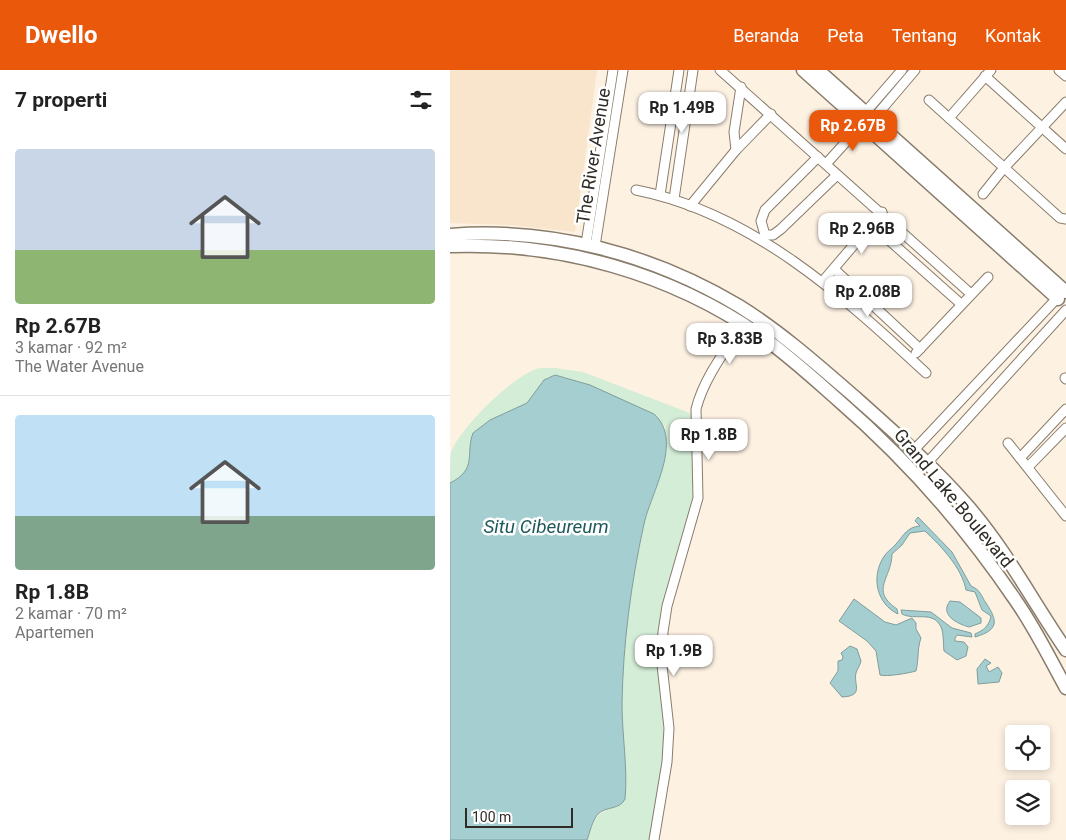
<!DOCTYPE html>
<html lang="id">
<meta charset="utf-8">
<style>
:root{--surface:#fff;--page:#f2f2f2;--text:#222;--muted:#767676;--line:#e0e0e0;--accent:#ea580c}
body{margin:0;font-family:Roboto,sans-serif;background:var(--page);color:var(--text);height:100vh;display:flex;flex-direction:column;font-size:19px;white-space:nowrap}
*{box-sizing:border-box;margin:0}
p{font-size:16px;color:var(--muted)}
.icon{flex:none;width:28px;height:28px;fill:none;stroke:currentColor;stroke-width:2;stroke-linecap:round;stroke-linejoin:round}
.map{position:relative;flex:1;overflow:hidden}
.drawer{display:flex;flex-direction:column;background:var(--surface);width:450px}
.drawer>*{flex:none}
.tools{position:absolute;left:555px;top:655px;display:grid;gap:10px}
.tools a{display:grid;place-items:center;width:45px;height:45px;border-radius:5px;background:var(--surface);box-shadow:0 2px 8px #0003;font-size:25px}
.scale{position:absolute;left:15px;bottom:12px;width:108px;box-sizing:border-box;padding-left:5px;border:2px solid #302b24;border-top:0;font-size:14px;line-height:18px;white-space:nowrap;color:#302b24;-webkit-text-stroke:4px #fff;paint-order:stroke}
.price{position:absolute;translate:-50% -42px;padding:0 11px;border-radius:10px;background:#fff;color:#222;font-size:16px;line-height:32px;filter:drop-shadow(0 1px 2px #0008)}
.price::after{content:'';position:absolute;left:50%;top:30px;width:15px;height:11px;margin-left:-8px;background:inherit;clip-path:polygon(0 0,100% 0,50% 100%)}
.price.current{background:var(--accent);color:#fff}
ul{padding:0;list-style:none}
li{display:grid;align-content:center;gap:10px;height:265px;padding:0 15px}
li+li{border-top:1px solid var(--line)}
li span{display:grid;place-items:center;height:155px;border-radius:5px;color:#555}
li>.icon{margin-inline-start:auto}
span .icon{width:90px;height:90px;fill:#fffc;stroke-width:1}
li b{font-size:21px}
h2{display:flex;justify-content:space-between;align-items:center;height:60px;padding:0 15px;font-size:21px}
header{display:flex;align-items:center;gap:30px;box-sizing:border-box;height:70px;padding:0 25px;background:var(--accent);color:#fff}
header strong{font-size:24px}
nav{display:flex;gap:28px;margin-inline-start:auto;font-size:18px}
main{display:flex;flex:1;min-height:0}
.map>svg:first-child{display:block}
.built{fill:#f8e5cb}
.green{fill:#d4edd7}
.water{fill:#a4ced0;stroke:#819d9c}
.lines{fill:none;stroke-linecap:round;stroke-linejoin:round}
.street-casing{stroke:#897c6b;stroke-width:11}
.secondary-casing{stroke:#897c6b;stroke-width:15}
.street{stroke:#fff;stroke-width:9}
.secondary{stroke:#fff;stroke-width:12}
.labels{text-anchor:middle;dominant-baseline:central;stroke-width:5;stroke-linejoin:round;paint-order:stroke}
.street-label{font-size:18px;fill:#302b24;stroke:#fff}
.water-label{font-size:19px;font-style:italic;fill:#1f595c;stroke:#fff}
</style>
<header>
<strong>Dwello</strong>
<nav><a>Beranda</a><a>Peta</a><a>Tentang</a><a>Kontak</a></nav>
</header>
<main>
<section class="drawer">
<h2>7 properti<svg class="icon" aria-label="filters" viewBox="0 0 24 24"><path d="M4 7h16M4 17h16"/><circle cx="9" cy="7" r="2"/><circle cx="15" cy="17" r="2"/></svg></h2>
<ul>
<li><span style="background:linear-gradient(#c9d6e8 65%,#8fb573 0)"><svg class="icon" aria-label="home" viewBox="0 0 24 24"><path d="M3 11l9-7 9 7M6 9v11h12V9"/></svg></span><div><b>Rp 2.67B</b><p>3 kamar · 92 m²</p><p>The Water Avenue</p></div></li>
<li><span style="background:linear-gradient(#bfe0f5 65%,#7fa58c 0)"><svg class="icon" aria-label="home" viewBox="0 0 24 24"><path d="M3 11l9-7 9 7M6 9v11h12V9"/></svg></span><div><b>Rp 1.8B</b><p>2 kamar · 70 m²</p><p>Apartemen</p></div></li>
</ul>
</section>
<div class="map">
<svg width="616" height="770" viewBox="0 0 616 770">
<rect width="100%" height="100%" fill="#fdf1e2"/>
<!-- built -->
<path class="built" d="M0,0H147L125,162L61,155L0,153Z"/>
<!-- green -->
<path class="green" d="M105,298L133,302L245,345L248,428L213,562L219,658L204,770H137C145,749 145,742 169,736L176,720L172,635L174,583L180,526L195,449L212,398L215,357L204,344L180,334L115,307H98L77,333L40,350L23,363C15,384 28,399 0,413C0,404 0,390 1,382C11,357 61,308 86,299C92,297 99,298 105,298Z"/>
<!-- water -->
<g class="water">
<path d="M105,305L140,315L204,344C234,371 201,422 194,454C181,513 173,573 172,634C172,666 178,698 175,729C170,740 156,736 148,744C142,751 140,762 137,770H0V413C28,399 15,384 23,363L40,350L77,333L94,310Z"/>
<path d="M468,447L502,482L521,516C531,520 531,526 536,533C548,551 549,560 525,567V564C534,560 539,556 541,546L532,540L525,522L516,520C512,498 491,476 475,461L460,463L452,475L442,484C442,508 419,520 447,539L448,544C427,534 421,508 433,488C436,482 442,479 446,474C454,465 457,457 470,456L465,451Z"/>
<path d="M404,529L435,552L446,555L462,548L466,553V559L471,568C467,579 469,589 466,601C459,603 437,607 430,605L426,581L417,571L389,551Z"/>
<path d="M500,531L510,532L531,548V553L519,557C508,554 489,545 500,531Z"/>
<path d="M451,540L481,542L502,558L521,563L522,567L507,565L505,568V571L514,572L518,577L516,586L507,590L494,581C493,574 494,564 491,557C483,540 465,551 452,544Z"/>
<path d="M400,576L407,579L411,591C410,596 407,599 406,603C403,614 415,626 392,627L380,613L388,601V591L392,590L393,587L391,583Z"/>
<path d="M535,589L541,593L536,596L539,602L548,597L552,603L549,612L528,614L527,599Z"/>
</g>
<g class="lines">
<!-- street casing -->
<g class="street-casing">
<g id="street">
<path d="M270,0L521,224"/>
<path d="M609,0L616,6"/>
<path d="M535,6L616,79"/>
<path d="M479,30L610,148L616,149"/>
<path d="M413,45L452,0"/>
<path d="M499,48L541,0"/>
<path d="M420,53L465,0"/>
<path d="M286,80L284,62L291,17"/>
<path d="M368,87L315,140L311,151L315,165H323L331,159L387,105"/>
<path d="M376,94L412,54"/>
<path d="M186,120C302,143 392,225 476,303"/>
<path d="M533,124L553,99L616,32"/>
<path d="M210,125L229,0"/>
<path d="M224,129L243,0"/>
<path d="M240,136L286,80L321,44"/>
<path d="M422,155L511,234"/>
<path d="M136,174L163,0"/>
<path d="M145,176L173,0"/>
<path d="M384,199L470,279"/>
<path d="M373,211L432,142"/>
<path d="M466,283L538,207"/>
<path d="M615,308L616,309"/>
<path d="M558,373L616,446"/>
<path d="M464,380L611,224"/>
<path d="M570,388L616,339"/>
<path d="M477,393L616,240"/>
<path d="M578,397L616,358"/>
<path d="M204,770L217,692L219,658L211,586L213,562L217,536L248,428L246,339C254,308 275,281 293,254"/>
</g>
</g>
<!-- secondary casing -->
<g class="secondary-casing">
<g id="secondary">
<path d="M353,0L608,229"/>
<path d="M368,0L616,222"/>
<path d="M0,165C101,157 202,184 289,236C331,262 369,296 406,328C444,362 483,396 516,434C555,478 583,532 616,580"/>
<path d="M0,176C110,172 220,203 311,266C338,285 363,308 388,330C455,388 516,457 566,531C585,558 600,589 616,618"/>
</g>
</g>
<!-- street -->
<use href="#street" class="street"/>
<!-- secondary -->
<use href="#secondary" class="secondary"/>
</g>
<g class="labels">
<!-- street labels -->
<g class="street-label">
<text transform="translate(143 86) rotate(-81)">The River Avenue</text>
<text transform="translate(504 428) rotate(50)">Grand Lake Boulevard</text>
</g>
<!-- water labels -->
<g class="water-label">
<text x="96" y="456">Situ Cibeureum</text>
</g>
</g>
</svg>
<div class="tools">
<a><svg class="icon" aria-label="locate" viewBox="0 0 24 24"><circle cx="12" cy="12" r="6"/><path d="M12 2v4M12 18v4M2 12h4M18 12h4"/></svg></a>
<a><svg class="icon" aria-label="layers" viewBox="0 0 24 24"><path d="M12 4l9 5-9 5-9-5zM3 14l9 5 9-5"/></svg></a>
</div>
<div class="scale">100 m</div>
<b class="price" style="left:232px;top:64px">Rp 1.49B</b>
<b class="price current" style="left:403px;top:82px">Rp 2.67B</b>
<b class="price" style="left:412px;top:185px">Rp 2.96B</b>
<b class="price" style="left:418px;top:248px">Rp 2.08B</b>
<b class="price" style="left:280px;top:295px">Rp 3.83B</b>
<b class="price" style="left:259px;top:391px">Rp 1.8B</b>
<b class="price" style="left:224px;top:607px">Rp 1.9B</b>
</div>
</main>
